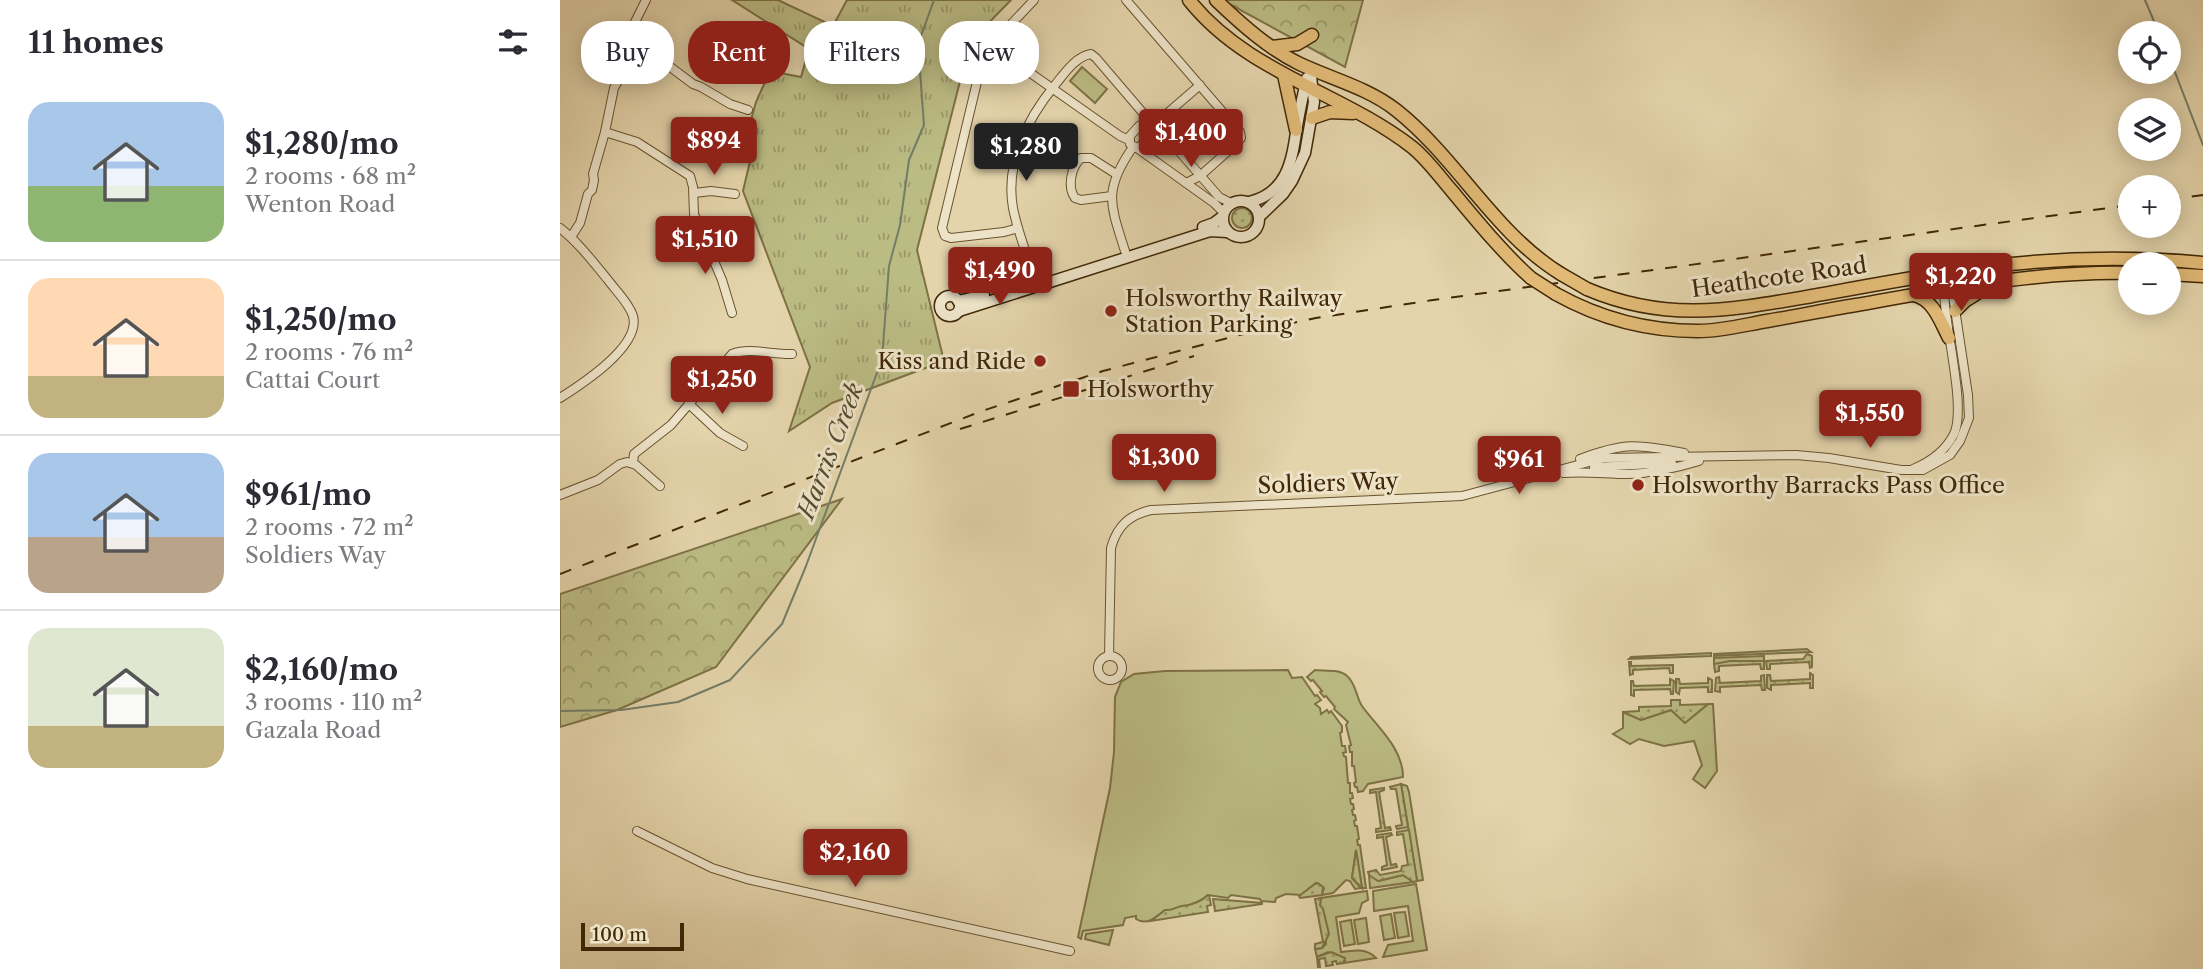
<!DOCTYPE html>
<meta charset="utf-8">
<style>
:root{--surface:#fff;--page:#f2f2f3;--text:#2b2b33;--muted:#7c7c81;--line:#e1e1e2;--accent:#8f2418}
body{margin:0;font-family:"Libre Caslon Text",serif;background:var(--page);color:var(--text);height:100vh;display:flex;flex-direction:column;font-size:26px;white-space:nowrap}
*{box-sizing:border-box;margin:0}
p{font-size:23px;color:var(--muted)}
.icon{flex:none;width:38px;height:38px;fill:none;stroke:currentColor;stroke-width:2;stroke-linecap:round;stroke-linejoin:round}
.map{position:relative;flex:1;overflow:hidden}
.drawer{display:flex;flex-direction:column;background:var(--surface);width:560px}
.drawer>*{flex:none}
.top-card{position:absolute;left:21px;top:21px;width:665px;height:63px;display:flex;gap:14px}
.fabs{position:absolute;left:1558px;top:21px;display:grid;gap:14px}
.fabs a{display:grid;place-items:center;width:63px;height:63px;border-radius:50%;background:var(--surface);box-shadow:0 4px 18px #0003;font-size:35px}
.scale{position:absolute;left:21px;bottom:18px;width:103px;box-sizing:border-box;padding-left:7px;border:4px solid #412806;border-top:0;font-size:19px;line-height:24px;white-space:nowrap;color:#412806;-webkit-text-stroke:5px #ede3c8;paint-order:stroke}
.price{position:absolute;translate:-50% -60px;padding:0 16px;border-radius:7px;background:var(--accent);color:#fff;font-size:23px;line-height:46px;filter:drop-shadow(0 2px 4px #0008)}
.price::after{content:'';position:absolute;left:50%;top:42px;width:21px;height:16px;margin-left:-10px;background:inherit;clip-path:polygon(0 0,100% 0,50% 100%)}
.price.active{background:#222;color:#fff}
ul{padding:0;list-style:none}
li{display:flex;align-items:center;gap:21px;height:175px;padding:0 28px}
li+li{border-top:2px solid var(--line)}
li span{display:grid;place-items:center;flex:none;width:196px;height:140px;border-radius:21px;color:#555}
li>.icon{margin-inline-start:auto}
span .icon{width:84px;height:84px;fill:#fffc;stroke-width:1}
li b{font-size:30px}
h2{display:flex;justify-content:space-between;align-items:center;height:84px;padding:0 28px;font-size:30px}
.chip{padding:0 24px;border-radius:28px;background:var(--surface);box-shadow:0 4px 18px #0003;font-size:24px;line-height:63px}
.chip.active{background:var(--accent);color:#fff}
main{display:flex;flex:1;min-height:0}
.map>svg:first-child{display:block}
.grass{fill:#bbbb84;stroke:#7e7245;stroke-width:2}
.forest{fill:url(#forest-crowns);stroke:#7e7245;stroke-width:2}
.park{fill:url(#park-tufts);stroke:#7e7245;stroke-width:2}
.garden{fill:url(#garden-dots);stroke:#7e7245;stroke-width:2}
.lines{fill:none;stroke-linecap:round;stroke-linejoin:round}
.stream{stroke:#737e68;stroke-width:2}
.street-casing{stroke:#6a532f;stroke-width:10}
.secondary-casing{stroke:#412806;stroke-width:13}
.primary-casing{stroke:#412806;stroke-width:15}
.street{stroke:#ede3c8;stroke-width:8}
.secondary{stroke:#ede3c8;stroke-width:10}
.primary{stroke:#e2ba76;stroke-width:12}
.rail{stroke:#412806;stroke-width:2;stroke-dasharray:12 12;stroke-linecap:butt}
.primary-bridge-casing{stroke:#412806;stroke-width:15;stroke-linecap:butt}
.primary-bridge{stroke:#e2ba76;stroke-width:12}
.poi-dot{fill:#8f2418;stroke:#ede3c8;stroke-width:2.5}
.labels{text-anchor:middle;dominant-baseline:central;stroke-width:6;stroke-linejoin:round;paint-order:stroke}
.street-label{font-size:23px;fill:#412806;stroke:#ede3c8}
.poi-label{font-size:23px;fill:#412806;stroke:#ede3c8;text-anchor:start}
.water-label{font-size:24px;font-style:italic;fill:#564c2f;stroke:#ede3c8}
</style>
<main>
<section class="drawer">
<h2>11 homes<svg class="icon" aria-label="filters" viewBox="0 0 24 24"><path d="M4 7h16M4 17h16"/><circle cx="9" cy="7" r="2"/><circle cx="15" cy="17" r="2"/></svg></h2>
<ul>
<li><span style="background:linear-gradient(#a9c7e8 60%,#8fb573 0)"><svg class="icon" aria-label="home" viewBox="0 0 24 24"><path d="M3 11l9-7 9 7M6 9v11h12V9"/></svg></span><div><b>$1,280/mo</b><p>2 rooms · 68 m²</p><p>Wenton Road</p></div></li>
<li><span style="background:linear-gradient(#ffd9b3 70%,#c2b280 0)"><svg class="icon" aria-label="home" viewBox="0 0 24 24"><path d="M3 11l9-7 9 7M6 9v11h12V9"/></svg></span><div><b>$1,250/mo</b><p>2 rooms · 76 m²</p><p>Cattai Court</p></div></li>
<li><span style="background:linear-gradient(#a9c7e8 60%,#b9a48a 0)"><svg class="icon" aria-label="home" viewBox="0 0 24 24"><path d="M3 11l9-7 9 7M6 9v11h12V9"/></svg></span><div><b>$961/mo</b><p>2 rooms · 72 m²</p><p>Soldiers Way</p></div></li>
<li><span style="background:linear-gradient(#dfe7d0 70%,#c2b280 0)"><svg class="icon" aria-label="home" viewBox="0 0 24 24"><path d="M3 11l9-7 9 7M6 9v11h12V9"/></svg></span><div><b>$2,160/mo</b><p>3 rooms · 110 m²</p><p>Gazala Road</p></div></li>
</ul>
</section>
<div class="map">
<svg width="1643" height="969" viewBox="0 0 1643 969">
<defs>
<pattern id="forest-crowns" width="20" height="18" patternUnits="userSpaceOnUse" patternTransform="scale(1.75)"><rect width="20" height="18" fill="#bbbb84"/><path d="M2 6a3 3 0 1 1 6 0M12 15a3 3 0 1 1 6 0" fill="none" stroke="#9a986a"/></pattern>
<pattern id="park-tufts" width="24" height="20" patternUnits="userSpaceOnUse" patternTransform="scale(1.75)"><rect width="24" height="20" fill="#bbbb84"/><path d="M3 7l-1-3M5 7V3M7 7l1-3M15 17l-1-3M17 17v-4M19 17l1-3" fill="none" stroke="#9a986a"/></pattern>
<pattern id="garden-dots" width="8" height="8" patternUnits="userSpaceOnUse" patternTransform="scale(1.75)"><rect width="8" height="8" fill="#bbbb84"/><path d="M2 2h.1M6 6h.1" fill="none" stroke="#9a986a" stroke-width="1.8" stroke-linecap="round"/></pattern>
</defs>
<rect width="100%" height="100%" fill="#e4d4ab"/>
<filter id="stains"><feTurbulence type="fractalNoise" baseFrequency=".00286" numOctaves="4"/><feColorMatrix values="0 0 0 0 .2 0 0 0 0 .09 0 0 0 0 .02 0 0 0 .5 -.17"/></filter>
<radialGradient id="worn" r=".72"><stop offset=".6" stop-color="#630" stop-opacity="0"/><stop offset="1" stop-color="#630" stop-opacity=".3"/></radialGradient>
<!-- grass -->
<g class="grass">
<path d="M522,67L547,89L535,103L510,81Z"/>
<path d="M1247,649L1251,652L1154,656V654Z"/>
<path d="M1151,653V656L1069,659L1071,657Z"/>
<path d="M1204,656V661L1154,664V658Z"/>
<path d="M728,670L732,678L742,677L755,696L757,695L761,700L755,704L760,708L761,714L767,710L769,713L771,711L782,726V732L780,733L782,746H785L786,752L783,753L784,756L786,757L788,783H790V793H792L793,798L790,799L791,804H793L794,809L792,810L793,815H795L796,820L794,821L795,826H797L799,839L797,840L798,845H800L806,888H802L796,850L792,878L801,888L795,889L790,881L786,880L773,893L762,895L764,888L756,883L741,895L726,894L716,898L715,902L701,901L700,899L671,895L668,898L648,895C640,903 616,911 605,910C596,917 587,926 576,919V916L565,918L563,925L523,931L521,939L518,937L550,788L554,752L555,697L561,682L574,674L605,671Z"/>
<path d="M755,670C765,671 780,669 787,676C796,683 796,697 802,706C817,727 843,748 843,777L808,784L803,791L798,792L797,787H795L794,783L796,782L794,766H792V752H790L789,746L791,745L786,725L788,722L774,709L775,707L766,696L764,697L760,692L762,691L753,680L751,681L747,677Z"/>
<path d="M1148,704H1153L1157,771L1145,788L1133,779L1142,765L1134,741L1104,746L1079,739L1070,744L1053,734L1063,728V712L1081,720L1111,710L1125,723Z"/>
<path d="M841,784L847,786L849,792L863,880L857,881Z"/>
<path d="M809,875L819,881L843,875L853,882L810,888Z"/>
<path d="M856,884L867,950L823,957L828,945L853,941L848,906L814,911L813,891Z"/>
<path d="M807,891L808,900L802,903L799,913L776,917L781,952C794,950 807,948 816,958L784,963L785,961L768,952L757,957L755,949L762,948L766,944L763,909L760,905L761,898Z"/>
<path d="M845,912L849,936L838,938L834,913Z"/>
<path d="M831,914L835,938L824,940L820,916Z"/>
<path d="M806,918L809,942L798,944L794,920Z"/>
<path d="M791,920L795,944L784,946L780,922Z"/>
<path d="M553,930L549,945L525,939L526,934Z"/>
</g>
<!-- forest -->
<g class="forest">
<path d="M662,0H803L785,67Z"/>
<path d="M282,499L156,667L57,710L0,727V594Z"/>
</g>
<!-- park -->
<path class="park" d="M172,0H218L273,26L287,0H451L410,42L357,250L384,361L272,403L229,431L250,367L183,191L195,140L189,127L196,102L210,71L241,77L249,49Z"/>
<!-- garden -->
<g class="garden">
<circle cx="682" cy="218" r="10"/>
<path d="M1247,654L1252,656V667L1250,668L1249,662L1210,664V669H1207L1206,661L1243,659Z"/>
<path d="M1170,661H1204V669H1201L1200,664L1159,666V671L1155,672L1154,664Z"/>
<path d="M1069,662H1071V666L1113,665V673H1110L1109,668L1073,670V674L1070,675Z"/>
<path d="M1250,673L1253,675V688H1250V683L1211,685V690L1207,688V675H1210L1211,681L1250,679Z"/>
<path d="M1204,675L1205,690H1202L1201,685L1160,687V692L1155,691L1156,678L1159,677L1160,683L1201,681V676Z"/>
<path d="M1148,678L1152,680V692H1148V687L1120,688L1119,694L1116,692V679H1119L1120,684L1148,683Z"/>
<path d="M1110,679L1114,681L1113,694H1111L1110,689L1074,690V696L1071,695V681H1073L1074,686L1110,685Z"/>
<path d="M1111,700H1120V705L1148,704L1125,723L1111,710L1081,720L1063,712L1079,711V707L1111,706Z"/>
<path d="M841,784L848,827L837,829L836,826L842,825L836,789H831L830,787Z"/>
<path d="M824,788V790L819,792L825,828L830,827L831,830L816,832V829L821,828L816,792L810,793V790Z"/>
<path d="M849,830L857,881L853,882L843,875L818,881L809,875L808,872L816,870L820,875L841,871L842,866L848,865L843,834L837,835V832Z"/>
<path d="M831,833L832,835L826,837L831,865L836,864L837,867L822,870V867L827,865L823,837L817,838V835Z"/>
<path d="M796,850L802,888L792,878Z"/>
<path d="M755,884L758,883L763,887L762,895L740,898L739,896Z"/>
<path d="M648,895H649L651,905L647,906L648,912L591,921L605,910C613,911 615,907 622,906C632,905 641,902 648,895Z"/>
<path d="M761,898L760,905L763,909L769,934L762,948L755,949V944L763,942L755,899Z"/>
<path d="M653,899L702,903V904L655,911Z"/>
<path d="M771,952L785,958L783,963L777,964L776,961L772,962L773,965L766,966L765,958L759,959L760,967H758L757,957Z"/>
</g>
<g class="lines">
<!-- stream -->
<g class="stream">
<path d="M1585,0L1599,33"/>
<path d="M1608,54L1643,145"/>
<path d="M0,711L61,710L118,702L170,680L222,624L246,566L322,359L329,266L340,225L349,160L364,125L358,44L374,0"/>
</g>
<!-- street casing -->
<g class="street-casing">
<g id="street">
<path d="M566,0L680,132L681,138L676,144L640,176L626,183"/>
<path d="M432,46L560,136L569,140"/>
<path d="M65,54L109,66L133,84L141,87L170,104L188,110"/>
<path d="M596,123L589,120L579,126L570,136V144L577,148L589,140L597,129L596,123L640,85"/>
<path d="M597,129L605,135L659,197L671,203"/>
<path d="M45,132L77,142L130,176L133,187L134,214L162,280L172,313"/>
<path d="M577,148L654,203L663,212"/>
<path d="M134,193L151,191L175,194"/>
<path d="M552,196L521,200L515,198C507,187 511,167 521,158H531L556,174"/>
<path d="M0,228C19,243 33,262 48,280C56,291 69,303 73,316C81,346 22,384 0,398"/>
<path d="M458,228L444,232L391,238L385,236L382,228L422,61L439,37L474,0"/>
<path d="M11,237L20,223L28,194L32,190L34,180L33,174L45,132L54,88L57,83L73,26L86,0"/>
<path d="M565,251C550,204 543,190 573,147"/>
<path d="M477,285C469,260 458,234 453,208C445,163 467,119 495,85C504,74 516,56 531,54L536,58L589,120"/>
<path d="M129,404L160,433L183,446"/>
<path d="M1020,459C1064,442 1079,444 1124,453"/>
<path d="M73,463L74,454L111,425L172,354C190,347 213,355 232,354"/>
<path d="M1034,467L1112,463"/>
<path d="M1353,469C1370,462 1385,452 1394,434C1407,406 1383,323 1384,287"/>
<path d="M1003,473C1025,471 1047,474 1069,474C1092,473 1116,468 1139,461"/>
<path d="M0,495L38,480L60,464L67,462L76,465L100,486"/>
<circle cx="550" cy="668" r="12"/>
<path d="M549,656L551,548C557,526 569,515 591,510L902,496L1044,458L1236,455L1269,458L1341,470H1363L1390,455L1400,441L1409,418L1408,395L1392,289L1385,272"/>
<path d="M77,831L152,868L187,879L510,951"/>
</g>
</g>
<!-- secondary casing -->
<g class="secondary-casing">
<g id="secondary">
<circle cx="681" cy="219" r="18"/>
<path d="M689,202C728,193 732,160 737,126C740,109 743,94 747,78"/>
<path d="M699,217L723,194L732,181L745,153L754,102L750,68"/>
<path d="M643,227L654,223L662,217"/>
<circle cx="390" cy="306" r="10"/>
<path d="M398,301L424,295"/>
<path d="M399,311L650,231L667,232"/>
</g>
</g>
<!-- primary casing -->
<g class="primary-casing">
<g id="primary">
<path d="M629,0C687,73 781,92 852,147C867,159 879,176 892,191C917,221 942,252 971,278"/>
<path d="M656,0C681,24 709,49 740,64C772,79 808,88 836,110C897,158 934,233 1001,274"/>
<path d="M712,47L737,44L752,35"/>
<path d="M724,75L736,130"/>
<path d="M752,118L770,112L793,113"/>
<path d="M1608,274L1643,276"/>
<path d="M1027,289C1107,323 1171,310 1252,296C1296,288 1339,280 1383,273C1468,259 1557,255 1643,263"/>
<path d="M996,294C1039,318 1088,331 1138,331C1161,331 1184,325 1207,321C1236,316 1266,310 1296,305C1386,289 1478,271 1570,273"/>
<path d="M1354,295C1374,300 1380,321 1389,338"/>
<path d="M1395,311L1405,301L1429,286"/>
</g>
</g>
<!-- street -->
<use href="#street" class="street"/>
<!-- secondary -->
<use href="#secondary" class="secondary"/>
<!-- primary -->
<use href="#primary" class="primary"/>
<!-- rail -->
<g class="rail">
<path d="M1608,200L1643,195"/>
<path d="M400,429L634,356"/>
<path d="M0,574L422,411L543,371L691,332L756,318L873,300L1570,205"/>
</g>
<!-- primary-bridge casing -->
<g class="primary-bridge-casing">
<g id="primary-bridge">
<path d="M1001,274L1027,289"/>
<path d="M971,278L996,294"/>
</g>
</g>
<!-- primary-bridge -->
<use href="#primary-bridge" class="primary-bridge"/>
</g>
<!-- markers -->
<g class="poi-dot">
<circle cx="551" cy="311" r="7"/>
<circle cx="480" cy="361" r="7"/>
<rect x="502" y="380" width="18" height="18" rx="3.5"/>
<circle cx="1078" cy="485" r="7"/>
</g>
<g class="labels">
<!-- street labels -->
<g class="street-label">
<text transform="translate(1219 277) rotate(-8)">Heathcote Road</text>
<text transform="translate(768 483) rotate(-2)">Soldiers Way</text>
</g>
<!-- poi labels -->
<g class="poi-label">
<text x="565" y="298">Holsworthy Railway<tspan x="565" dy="26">Station Parking</tspan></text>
<text x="466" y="361" text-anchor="end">Kiss and Ride</text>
<text x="527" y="389">Holsworthy</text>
<text x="1092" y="485">Holsworthy Barracks Pass Office</text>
</g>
<!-- water labels -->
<g class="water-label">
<text transform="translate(270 451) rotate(-69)">Harris Creek</text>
</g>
</g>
<rect width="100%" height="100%" filter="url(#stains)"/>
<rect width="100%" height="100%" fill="url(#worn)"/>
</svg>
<div class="fabs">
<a><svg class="icon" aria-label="locate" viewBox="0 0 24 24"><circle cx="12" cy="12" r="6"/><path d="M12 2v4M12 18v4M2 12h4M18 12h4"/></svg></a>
<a><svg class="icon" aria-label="layers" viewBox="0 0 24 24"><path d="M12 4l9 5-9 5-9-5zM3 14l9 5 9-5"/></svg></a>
<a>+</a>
<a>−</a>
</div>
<div class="scale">100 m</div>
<b class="price" style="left:631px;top:169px">$1,400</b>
<b class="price" style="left:154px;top:177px">$894</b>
<b class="price active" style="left:466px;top:183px">$1,280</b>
<b class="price" style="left:145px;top:276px">$1,510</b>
<b class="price" style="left:440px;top:307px">$1,490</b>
<b class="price" style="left:1401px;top:313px">$1,220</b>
<b class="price" style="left:162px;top:416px">$1,250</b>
<b class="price" style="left:1310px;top:450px">$1,550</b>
<b class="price" style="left:604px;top:494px">$1,300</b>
<b class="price" style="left:959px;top:496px">$961</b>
<b class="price" style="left:295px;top:889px">$2,160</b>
<div class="top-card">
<a class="chip">Buy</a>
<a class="chip active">Rent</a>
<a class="chip">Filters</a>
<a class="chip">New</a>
</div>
</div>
</main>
